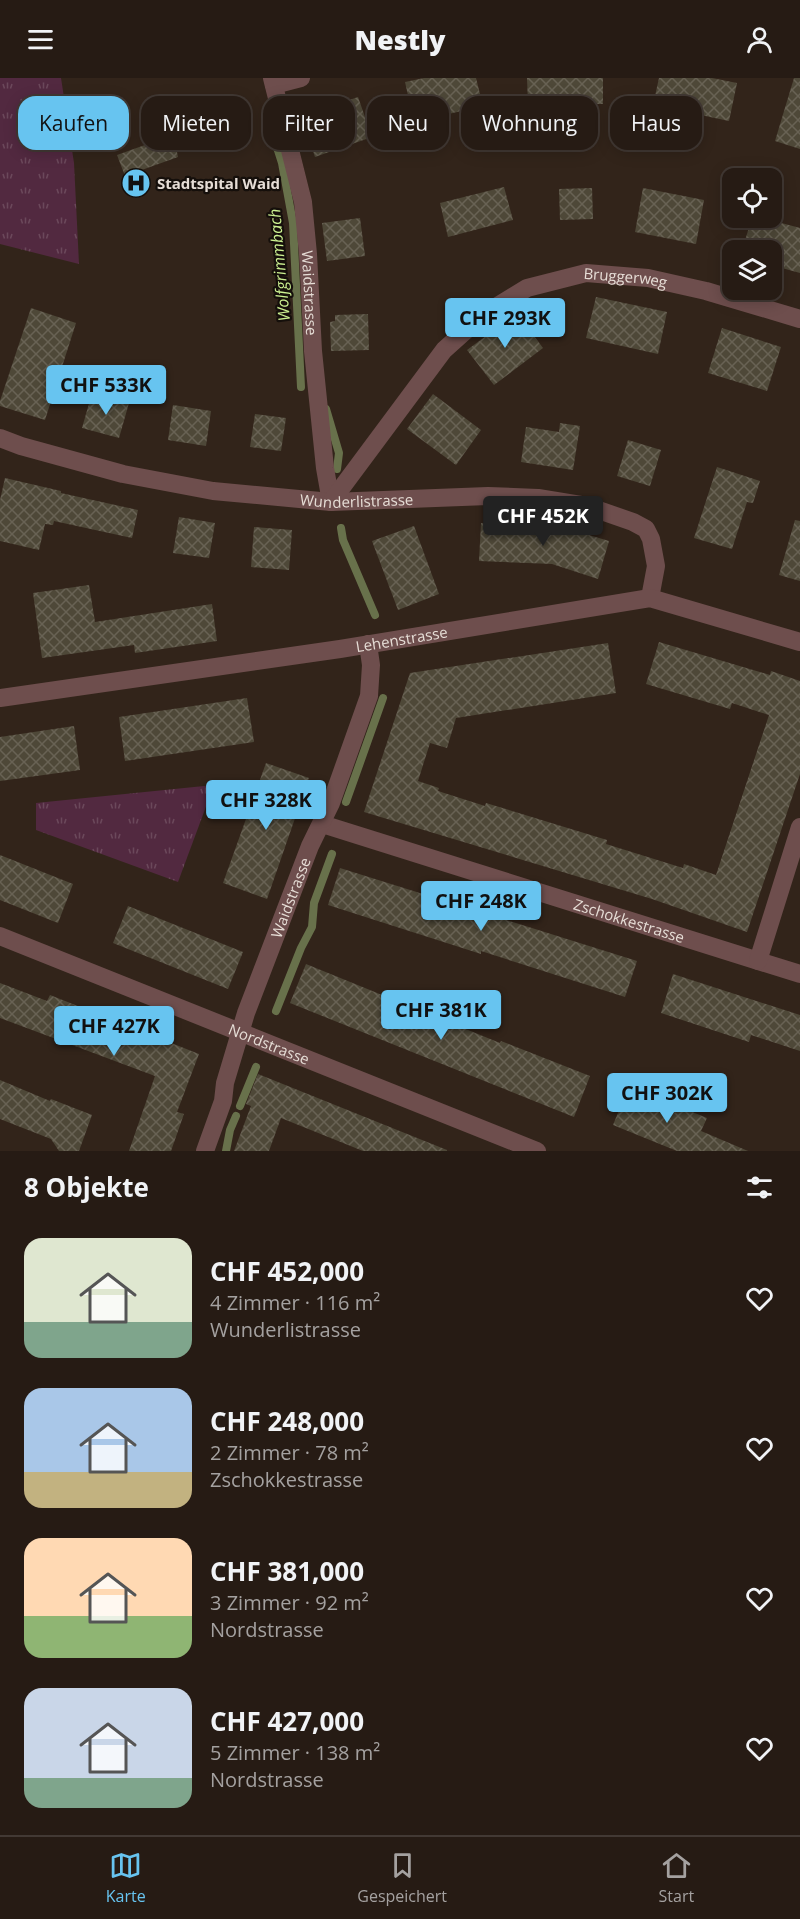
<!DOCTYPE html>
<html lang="de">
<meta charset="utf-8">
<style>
:root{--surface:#261b14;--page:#2e241d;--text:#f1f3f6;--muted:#a4a1a0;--line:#423934;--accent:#67c4f0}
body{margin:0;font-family:"Open Sans",sans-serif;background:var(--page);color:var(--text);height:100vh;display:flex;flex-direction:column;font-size:22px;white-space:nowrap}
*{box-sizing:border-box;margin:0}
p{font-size:20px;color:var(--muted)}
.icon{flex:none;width:33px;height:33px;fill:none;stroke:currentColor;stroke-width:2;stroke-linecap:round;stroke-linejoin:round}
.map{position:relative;height:1073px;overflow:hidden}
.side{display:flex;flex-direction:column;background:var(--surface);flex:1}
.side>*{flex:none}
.guide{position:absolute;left:18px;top:18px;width:765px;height:54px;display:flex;gap:12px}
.tools{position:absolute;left:722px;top:90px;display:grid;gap:12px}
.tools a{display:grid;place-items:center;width:60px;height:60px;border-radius:12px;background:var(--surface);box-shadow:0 3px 15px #0003,0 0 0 2px var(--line);font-size:30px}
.price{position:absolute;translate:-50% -51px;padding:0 14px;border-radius:6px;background:var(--accent);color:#111;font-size:20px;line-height:39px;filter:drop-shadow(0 2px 3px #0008)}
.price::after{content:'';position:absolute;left:50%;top:36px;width:18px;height:14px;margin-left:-9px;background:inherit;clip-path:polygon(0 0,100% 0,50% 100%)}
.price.selected{background:#222;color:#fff}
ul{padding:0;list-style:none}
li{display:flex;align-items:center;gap:18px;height:150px;padding:0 24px}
li span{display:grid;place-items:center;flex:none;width:168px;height:120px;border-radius:18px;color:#555}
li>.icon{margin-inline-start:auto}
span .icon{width:72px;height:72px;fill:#fffc;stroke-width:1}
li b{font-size:26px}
h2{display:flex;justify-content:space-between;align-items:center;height:72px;padding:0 24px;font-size:26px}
.pill{padding:0 21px;border-radius:18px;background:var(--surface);box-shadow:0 3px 15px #0003,0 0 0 2px var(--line);font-size:21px;line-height:54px}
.pill.selected{background:var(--accent);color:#111}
header{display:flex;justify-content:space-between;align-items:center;height:78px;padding:0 24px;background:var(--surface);font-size:27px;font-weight:800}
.tabs{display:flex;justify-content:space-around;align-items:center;height:84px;border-top:2px solid var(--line);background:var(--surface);font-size:16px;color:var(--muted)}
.tabs a{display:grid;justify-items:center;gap:3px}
.tabs .selected{color:var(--accent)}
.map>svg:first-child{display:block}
.grass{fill:url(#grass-tufts)}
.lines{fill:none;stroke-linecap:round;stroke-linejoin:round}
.stream{stroke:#68714b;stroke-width:8}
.building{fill:url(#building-cross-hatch)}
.minor{stroke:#6e4e4d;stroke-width:18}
.labels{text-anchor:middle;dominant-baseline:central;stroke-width:4.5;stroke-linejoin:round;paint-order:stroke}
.poi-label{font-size:15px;font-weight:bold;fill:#e6ddd6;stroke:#150f0b;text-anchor:start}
.street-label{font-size:15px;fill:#e6ddd6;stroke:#150f0b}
.water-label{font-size:16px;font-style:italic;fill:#ccf191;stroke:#150f0b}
</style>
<header><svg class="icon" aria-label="menu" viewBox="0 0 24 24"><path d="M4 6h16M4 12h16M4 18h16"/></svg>Nestly<svg class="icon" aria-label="person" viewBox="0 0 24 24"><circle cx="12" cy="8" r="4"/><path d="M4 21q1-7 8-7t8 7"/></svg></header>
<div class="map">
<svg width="800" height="1073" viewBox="0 0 800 1073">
<defs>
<pattern id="grass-tufts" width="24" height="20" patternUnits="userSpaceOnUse" patternTransform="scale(1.5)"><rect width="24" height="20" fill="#522940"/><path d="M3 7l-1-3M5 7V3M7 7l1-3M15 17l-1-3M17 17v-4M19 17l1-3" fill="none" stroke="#6b485b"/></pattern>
<pattern id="building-cross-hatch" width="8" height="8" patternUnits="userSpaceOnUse" patternTransform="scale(1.5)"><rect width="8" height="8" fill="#4e4838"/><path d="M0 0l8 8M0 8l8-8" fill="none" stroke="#686254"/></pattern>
</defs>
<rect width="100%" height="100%" fill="#32241a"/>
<!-- grass -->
<g class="grass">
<path d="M0,0H61L74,85L79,186L0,166Z"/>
<path d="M214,707L178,804L36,752V725Z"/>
</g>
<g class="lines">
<!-- stream -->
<g class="stream">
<path d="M268,29V41L282,85L293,145L301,309"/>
<path d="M326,331L339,375L337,391"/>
<path d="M341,450L343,462L375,537"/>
<path d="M346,724L383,620"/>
<path d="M276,933L301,870L312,849L314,825L332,776"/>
<path d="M240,1028L256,989"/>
<path d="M226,1073L230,1052L236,1038"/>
</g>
</g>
<!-- building -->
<g class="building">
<path d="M424,0H476L483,28L414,44L405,4Z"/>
<path d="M527,0H603V26H528Z"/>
<path d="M659,0H712L737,5L729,43L653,27Z"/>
<path d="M794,0H800V71L775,63Z"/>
<path d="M358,19L372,59L315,79L301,39Z"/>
<path d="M192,23L199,42L187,46L195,67L177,74L178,79L125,98L117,77L170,58L161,35Z"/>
<path d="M504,109L513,142L448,159L440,125Z"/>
<path d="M592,110L593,141L560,142L559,111Z"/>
<path d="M643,110L704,122L696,166L635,154Z"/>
<path d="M360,140L365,178L327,183L322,145Z"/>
<path d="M752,140H763L800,150V195L771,187V172H742Z"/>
<path d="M596,219L667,234L658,276L586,260Z"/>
<path d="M31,230L76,245L45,342L0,328V323Z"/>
<path d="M517,235L543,270L494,307L467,272Z"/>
<path d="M368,236L369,272L331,273L330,244L335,243V237Z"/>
<path d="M722,250L781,269L767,313L708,295Z"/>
<path d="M92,315L129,325L119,360L82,350Z"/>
<path d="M433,316L481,352L456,387L407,351Z"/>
<path d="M173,327L211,333L206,368L168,362Z"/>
<path d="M255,336L286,340L281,373L250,369Z"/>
<path d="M560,345L580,348L573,392L521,384L526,349L559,354Z"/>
<path d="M628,362L661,372L650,408L617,398Z"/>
<path d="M717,389L760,403L753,425L747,424L732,471L694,460Z"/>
<path d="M5,400L61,413V415L138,432L132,460L54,443L53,447L45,446L39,472L0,463V422Z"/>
<path d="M179,439L215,445L209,480L173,475Z"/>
<path d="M795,442L800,443V503L779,497Z"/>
<path d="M481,445L559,448L609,463L598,501L552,486L479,483Z"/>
<path d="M414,448L439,516L398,532L372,463Z"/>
<path d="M254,449L292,452L289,492L251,489Z"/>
<path d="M89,507L95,544L212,526L217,563L135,575L134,567L42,580L33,515Z"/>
<path d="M659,564L770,597L771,593L800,603V696L747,854L652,821L364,734L410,595L608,565L616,615L456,640L447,670L430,665L418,703L439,710L438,713L485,728L486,725L607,762L606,766L683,790L684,786L716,797L769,637L732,625L730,631L646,606Z"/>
<path d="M247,620L254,664L125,683L119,639Z"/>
<path d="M74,648L80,692L0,703V659Z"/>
<path d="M266,685L309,700L267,821L223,805Z"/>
<path d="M0,777L73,806L58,845L0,822Z"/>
<path d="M340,790L637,883L625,919L481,873V876L328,827Z"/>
<path d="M128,828L243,874L228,911L113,865Z"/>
<path d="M306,886L500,965L501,963L590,998L574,1039L290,925Z"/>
<path d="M673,896L800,937V973L751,957L749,964L661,935Z"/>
<path d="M0,905L47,923L50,917L199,976L177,1034L184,1036L171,1073H129L155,998L0,940Z"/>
<path d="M258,996L447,1072V1073H363L281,1040L269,1073H234L251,1028L246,1026Z"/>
<path d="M0,1002L50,1023L51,1021L92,1037L79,1073H59L51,1061L0,1041Z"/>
<path d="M629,1008L707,1040L701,1053L748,1073H677L613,1047Z"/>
</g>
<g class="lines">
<!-- minor -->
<g class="minor">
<path id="s1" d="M272,0L303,124L308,176L313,273L325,390L331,424"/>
<path d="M274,7L301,0"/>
<path id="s2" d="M0,360L21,368L123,396L213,413L331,424L488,418L538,420L587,428L633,444L646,451L651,461L656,488L650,520"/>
<path id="s3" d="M331,424L444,272L483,237L527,210L586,195L648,200L706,213L800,241"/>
<path id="s4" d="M0,620L340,571L650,520L800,564"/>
<path id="s5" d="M322,746L800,896"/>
<path id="s6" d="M0,858L537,1073"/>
<path d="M758,883L800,749"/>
<path id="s7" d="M205,1073L223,1023L225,1005L246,935L310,768L331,725L369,618L371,587L368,566"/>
</g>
</g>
<!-- icons -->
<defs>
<g id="hospital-disc" transform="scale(1.5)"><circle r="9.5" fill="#67c4f0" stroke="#150f0b"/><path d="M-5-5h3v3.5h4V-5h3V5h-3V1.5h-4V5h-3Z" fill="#111"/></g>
</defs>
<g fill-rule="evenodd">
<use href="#hospital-disc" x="136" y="105"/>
</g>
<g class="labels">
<!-- poi labels -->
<g class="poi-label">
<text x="157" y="105">Stadtspital Waid</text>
</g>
<!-- street labels -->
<g class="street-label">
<text stroke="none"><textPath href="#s3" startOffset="394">Bruggerweg</textPath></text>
<text stroke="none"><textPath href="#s1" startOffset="219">Waidstrasse</textPath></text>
<text stroke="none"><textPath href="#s2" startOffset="364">Wunderlistrasse</textPath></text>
<text stroke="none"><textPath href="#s4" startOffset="406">Lehenstrasse</textPath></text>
<text stroke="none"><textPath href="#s7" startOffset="268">Waidstrasse</textPath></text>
<text stroke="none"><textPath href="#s5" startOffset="322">Zschokkestrasse</textPath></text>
<text stroke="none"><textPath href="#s6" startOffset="290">Nordstrasse</textPath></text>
</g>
<!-- water labels -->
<g class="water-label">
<text transform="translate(279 187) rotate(-95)">Wolfgrimmbach</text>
</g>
</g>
</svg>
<div class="tools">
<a><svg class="icon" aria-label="locate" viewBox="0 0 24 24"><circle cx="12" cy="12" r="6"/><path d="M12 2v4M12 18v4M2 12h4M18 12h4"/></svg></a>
<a><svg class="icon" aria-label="layers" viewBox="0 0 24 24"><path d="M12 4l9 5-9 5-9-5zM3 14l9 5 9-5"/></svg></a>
</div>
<b class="price" style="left:505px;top:271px">CHF 293K</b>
<b class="price" style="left:106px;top:338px">CHF 533K</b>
<b class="price selected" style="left:543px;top:469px">CHF 452K</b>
<b class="price" style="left:266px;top:753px">CHF 328K</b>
<b class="price" style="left:481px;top:854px">CHF 248K</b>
<b class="price" style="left:441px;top:963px">CHF 381K</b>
<b class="price" style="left:114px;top:979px">CHF 427K</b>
<b class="price" style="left:667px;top:1046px">CHF 302K</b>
<div class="guide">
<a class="pill selected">Kaufen</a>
<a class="pill">Mieten</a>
<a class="pill">Filter</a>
<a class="pill">Neu</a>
<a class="pill">Wohnung</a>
<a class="pill">Haus</a>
</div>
</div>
<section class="side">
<h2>8 Objekte<svg class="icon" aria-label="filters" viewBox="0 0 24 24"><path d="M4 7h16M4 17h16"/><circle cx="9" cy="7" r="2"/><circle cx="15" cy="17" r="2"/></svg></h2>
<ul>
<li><span style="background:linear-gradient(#dfe7d0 70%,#7fa58c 0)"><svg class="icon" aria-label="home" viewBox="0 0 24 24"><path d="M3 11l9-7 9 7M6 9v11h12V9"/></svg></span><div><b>CHF 452,000</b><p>4 Zimmer · 116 m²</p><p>Wunderlistrasse</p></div><svg class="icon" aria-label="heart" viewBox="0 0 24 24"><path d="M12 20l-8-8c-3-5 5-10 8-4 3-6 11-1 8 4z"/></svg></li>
<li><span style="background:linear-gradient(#a9c7e8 70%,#c2b280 0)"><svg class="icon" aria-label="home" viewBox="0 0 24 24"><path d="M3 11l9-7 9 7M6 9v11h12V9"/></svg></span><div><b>CHF 248,000</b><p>2 Zimmer · 78 m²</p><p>Zschokkestrasse</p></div><svg class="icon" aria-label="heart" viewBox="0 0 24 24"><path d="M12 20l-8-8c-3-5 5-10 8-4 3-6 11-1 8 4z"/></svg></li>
<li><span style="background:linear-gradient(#ffd9b3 65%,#8fb573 0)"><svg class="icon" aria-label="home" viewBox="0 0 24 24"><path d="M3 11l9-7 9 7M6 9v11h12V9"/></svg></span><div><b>CHF 381,000</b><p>3 Zimmer · 92 m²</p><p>Nordstrasse</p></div><svg class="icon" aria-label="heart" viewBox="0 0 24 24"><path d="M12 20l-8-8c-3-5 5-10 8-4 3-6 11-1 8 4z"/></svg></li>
<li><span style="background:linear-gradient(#c9d6e8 75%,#7fa58c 0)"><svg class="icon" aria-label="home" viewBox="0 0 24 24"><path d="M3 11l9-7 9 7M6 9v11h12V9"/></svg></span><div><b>CHF 427,000</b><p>5 Zimmer · 138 m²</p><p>Nordstrasse</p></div><svg class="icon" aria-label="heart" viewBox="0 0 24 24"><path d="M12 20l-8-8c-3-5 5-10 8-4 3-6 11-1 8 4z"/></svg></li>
</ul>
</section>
<nav class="tabs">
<a class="selected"><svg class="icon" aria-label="map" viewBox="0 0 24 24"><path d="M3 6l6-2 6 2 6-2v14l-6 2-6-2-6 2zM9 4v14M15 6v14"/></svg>Karte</a>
<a><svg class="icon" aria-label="saved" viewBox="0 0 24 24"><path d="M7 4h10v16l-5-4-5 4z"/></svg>Gespeichert</a>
<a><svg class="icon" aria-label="home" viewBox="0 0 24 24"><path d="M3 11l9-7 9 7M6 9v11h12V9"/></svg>Start</a>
</nav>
